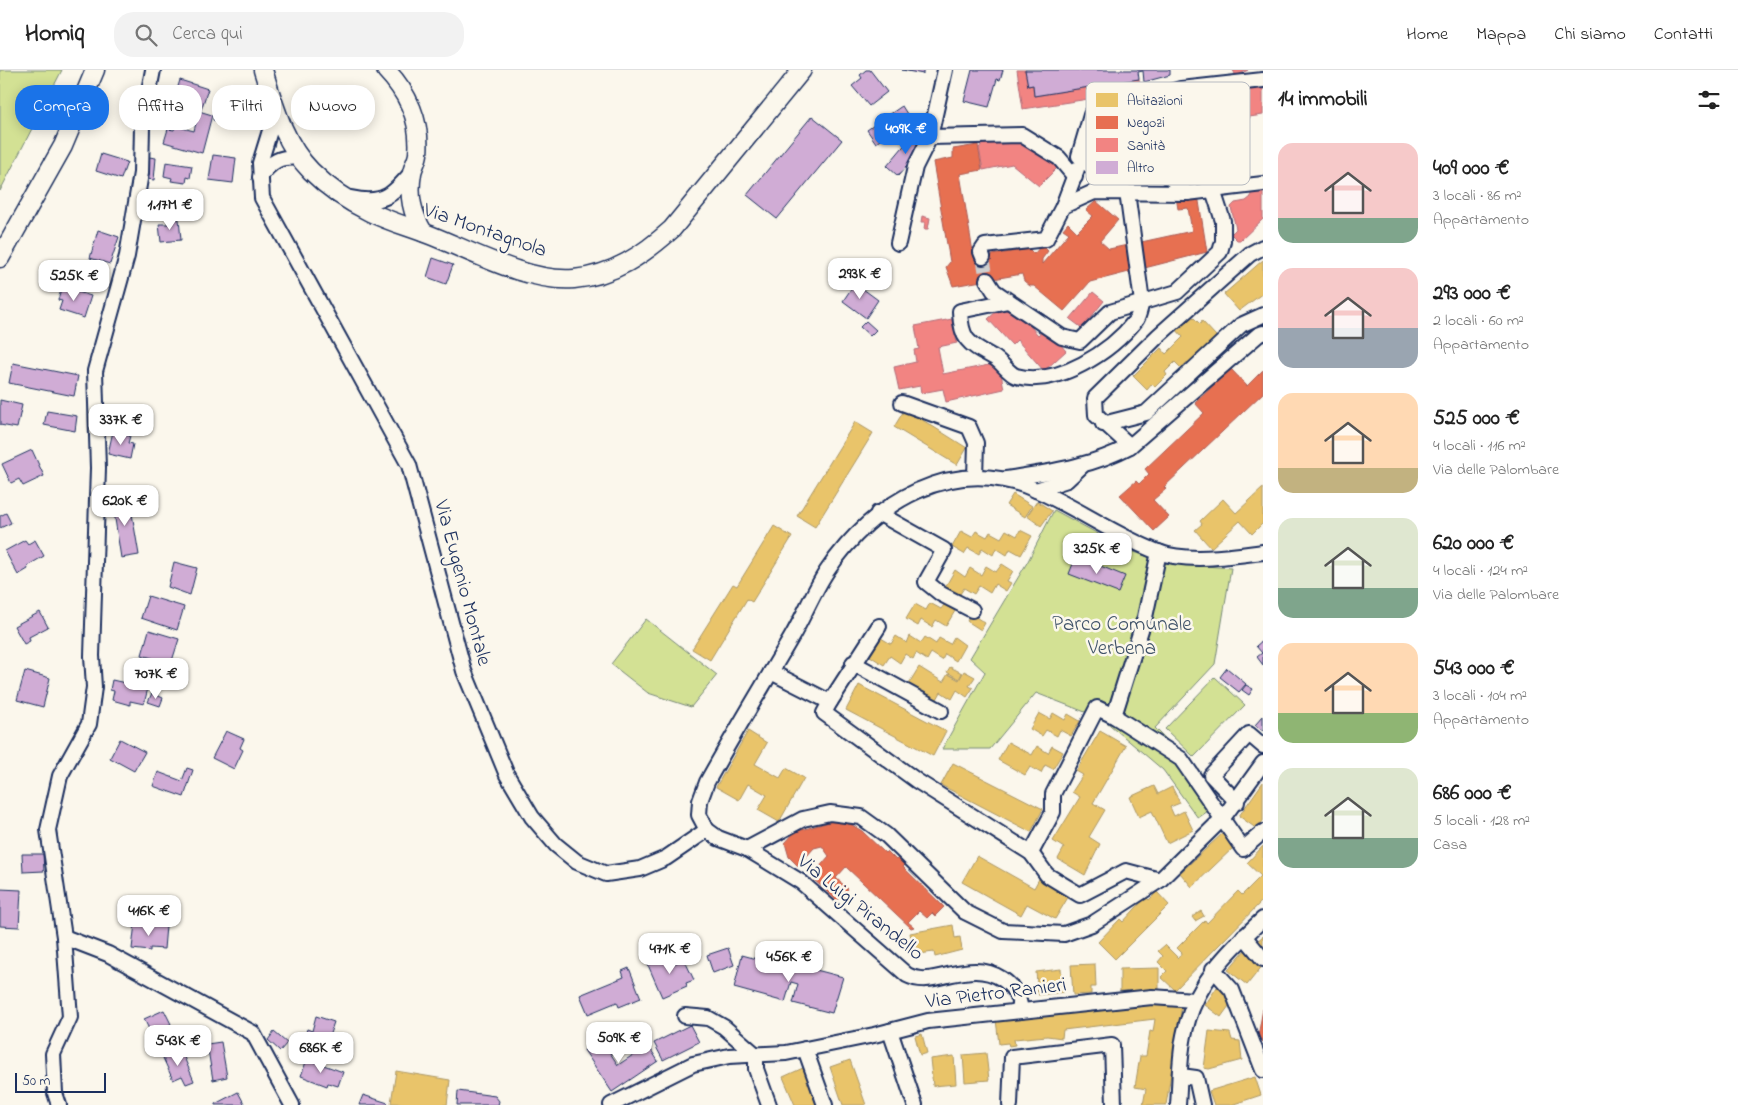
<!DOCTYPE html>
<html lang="it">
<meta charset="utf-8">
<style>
:root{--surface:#fff;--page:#f2f2f2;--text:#222;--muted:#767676;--line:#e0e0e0;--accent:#1a73e8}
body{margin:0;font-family:"Indie Flower",sans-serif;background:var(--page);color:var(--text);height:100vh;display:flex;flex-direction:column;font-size:19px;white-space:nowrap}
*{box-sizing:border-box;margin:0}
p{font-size:16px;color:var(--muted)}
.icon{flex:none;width:28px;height:28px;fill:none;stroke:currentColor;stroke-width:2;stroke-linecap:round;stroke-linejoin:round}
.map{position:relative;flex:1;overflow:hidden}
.sheet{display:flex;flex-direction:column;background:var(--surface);width:475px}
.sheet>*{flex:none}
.banner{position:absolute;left:15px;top:15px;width:475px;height:45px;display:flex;gap:10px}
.scale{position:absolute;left:15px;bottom:12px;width:91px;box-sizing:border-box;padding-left:5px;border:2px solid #1b2f5e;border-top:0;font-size:14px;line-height:18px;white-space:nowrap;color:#1b2f5e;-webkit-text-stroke:4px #fbf7ec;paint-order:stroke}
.price{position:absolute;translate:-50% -42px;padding:0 11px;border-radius:10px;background:#fff;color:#222;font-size:16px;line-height:32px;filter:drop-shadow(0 1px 2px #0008)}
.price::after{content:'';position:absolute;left:50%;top:30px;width:15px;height:11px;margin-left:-8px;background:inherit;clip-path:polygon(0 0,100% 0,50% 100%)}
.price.on{background:var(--accent);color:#fff}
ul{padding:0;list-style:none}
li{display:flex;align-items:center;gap:15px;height:125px;padding:0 15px}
li span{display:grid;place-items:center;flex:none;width:140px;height:100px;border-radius:15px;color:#555}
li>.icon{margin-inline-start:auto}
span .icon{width:60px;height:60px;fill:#fffc;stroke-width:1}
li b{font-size:21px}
h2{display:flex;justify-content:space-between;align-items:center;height:60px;padding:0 15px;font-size:21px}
.chip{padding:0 18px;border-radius:20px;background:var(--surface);box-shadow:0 2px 12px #0003;font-size:18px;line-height:45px}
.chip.on{background:var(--accent);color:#fff}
header{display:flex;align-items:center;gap:30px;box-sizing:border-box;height:70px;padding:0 25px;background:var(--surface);border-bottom:1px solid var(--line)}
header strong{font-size:24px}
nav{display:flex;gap:28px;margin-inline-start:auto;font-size:18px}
.search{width:350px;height:45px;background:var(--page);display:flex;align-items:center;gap:12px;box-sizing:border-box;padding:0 18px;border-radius:20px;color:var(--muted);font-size:19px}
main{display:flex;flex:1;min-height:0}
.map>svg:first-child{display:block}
.green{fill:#d3e194;stroke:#778879}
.homes{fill:#e9c46a;stroke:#ab9766}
.shops{fill:#e76f51;stroke:#aa5c55}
.health{fill:#f28482;stroke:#b26a77}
.building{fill:#d0acd5;stroke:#1b2f5e}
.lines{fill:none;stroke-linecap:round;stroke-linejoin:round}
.minor-tunnel{stroke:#cecfd0;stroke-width:14;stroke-dasharray:14 7;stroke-linecap:butt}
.minor-casing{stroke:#1b2f5e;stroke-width:18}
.major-casing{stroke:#1b2f5e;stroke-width:21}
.minor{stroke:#fbf7ec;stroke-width:14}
.major{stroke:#fbf7ec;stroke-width:18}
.labels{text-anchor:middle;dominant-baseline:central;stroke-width:5;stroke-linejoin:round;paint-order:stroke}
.street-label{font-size:21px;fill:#1b2f5e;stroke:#fbf7ec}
.park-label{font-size:21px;fill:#405369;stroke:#fbf7ec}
.key{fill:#fbf7ec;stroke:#b8bbc1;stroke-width:1}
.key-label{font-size:14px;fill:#1b2f5e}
</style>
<header>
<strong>Homiq</strong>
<div class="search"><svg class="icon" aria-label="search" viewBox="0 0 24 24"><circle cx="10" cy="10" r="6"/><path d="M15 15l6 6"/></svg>Cerca qui</div>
<nav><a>Home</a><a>Mappa</a><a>Chi siamo</a><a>Contatti</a></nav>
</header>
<main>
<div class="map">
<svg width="1263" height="1035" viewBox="0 0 1263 1035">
<rect width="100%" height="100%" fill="#fbf7ec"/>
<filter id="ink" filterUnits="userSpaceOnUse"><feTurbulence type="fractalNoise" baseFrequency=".02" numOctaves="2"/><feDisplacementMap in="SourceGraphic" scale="10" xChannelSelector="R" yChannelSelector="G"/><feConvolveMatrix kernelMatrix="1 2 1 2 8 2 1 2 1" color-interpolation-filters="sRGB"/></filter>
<g filter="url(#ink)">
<!-- green -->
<g class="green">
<path d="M0,0H62L0,121Z"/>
<path d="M1054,440L1128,480L1167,493L1231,498L1215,594L1155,658L1193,696L1211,739L1198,748L1163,700L1103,649L1036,623L990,679H942L985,602L970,588L1028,491Z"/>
<path d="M646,549L717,605L691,637L648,623L611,594Z"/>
<path d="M1215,607L1245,635L1194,687L1165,659Z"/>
</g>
<!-- homes -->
<g class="homes">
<path d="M1263,190V223L1239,241L1224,224Z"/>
<path d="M1189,243L1200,254L1202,251L1216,266L1189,294L1187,292L1181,298L1175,292L1165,302L1167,305L1155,317L1152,314L1147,320L1133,306L1161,278L1166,284L1183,267L1174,257Z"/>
<path d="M905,339L967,378L957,395L894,357Z"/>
<path d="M855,352L873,363L815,457L797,446Z"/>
<path d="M1263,418V453L1252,464L1240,451L1211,478L1195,460L1202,454L1200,451L1223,429L1236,443Z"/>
<path d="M1013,424L1032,436L1025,447L1006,435Z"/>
<path d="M1037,431L1052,441L1041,456L1027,446Z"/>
<path d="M774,456L792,467L752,532L747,529L710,590L692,579L733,514L737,516Z"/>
<path d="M1006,460L1017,466L1020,460L1032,466L1021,485L1010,479L1007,485L996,478L993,485L982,478L979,484L968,478L964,484L952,477L961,461L972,467L976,461L987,467L990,462L1001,468Z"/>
<path d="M1002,494L1013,501L1007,511L1011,513L1006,521L995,514L990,523L979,516L974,524L964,518L958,527L944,519L955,500L965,507L970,498L981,505L986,496L996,502Z"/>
<path d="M930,533L941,539L944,535L955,541L946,556L936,550L932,557L921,550L918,556L906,549L915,534L926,540Z"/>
<path d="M971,544L985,553L981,560L967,551Z"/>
<path d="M896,566L907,573L910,566L921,573L925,567L936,574L939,568L950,574L954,567L965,575L956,591L945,584L942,590L931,583L927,590L916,583L913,589L905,584L900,593L890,586L884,595L870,586L881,568L891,574Z"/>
<path d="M919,597L943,612L948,604L959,610L964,601L975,607L969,616L973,618L967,627L957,620L952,629L941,622L936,631L908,615Z"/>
<path d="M950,597L962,603L959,609L947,602Z"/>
<path d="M859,615L946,661L933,686L846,640Z"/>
<path d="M1039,643L1050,649L1053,643L1065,650L1068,644L1080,651L1071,666L1060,660L1057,666L1046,660L1042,666L1030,659Z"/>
<path d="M748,661L767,673L755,694L780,708L786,698L804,708L779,752L758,740L767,725L748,714L739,730L716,717Z"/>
<path d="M1100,661L1126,676L1093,733L1105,740L1089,767L1100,774L1085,805L1058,789L1064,778L1053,771L1080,727L1072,722L1083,705L1076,701Z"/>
<path d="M1008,672L1032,685L1037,676L1048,683L1052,676L1063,682L1053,699L1045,695L1041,703L1030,697L1025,705L998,690Z"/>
<path d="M953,693L1043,739L1031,762L941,715Z"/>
<path d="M1263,712V751L1257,759L1239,746Z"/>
<path d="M1154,716L1158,724L1172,717L1180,733L1170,737L1174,746L1184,741L1193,760L1167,773L1152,741L1139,747L1130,727Z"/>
<path d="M1223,763L1235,776L1192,817L1180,803Z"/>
<path d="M1263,776V830L1175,920L1161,907L1167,901L1158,892L1163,886L1158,881L1165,875L1178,888L1182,883L1177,878L1205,850L1207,853L1238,821L1242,825L1261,806L1247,793Z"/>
<path d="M977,786L1034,818L1040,807L1070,824L1055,849L1027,834L1021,845L962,812Z"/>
<path d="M1157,822L1169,835L1115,889L1098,872L1120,849L1123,852L1146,827L1149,830Z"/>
<path d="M1201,841L1204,846L1195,851L1192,847Z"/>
<path d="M953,855L955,868L960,867L962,880L935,887L934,882L919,884L918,878H913L910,863Z"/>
<path d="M1263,866V880L1256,872Z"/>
<path d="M1246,879L1263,895L1247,915L1228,900Z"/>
<path d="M1095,894L1096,917H1091V924L1073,925L1071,895Z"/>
<path d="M1159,898V920L1120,921V899Z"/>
<path d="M1061,899L1064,922L1038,925L1036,902Z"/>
<path d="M1217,917L1234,929L1221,947L1205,935Z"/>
<path d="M1161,931L1182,935L1166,1035H1143L1146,1019L1135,1017L1140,986H1146L1150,961L1153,962L1155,949L1063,960L1062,968L1047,966L1014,969L1015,975L1009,976L1008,973L999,974L996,950Z"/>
<path d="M1209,961L1230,963L1232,970L1240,971L1242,990L1209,999L1204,998Z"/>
<path d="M922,964L927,983L920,985L915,966Z"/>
<path d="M986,983L989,1010L965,1012L963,985Z"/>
<path d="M954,986L956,1014L933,1016L930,989Z"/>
<path d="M850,990L866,1035H843L830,997Z"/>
<path d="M803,998L819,1035H795L783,1007Z"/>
<path d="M396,1001L450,1010L447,1035L391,1033Z"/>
<path d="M1255,1007L1261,1025L1231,1035H1214L1209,1021Z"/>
</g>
<!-- shops -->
<g class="shops">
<path d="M978,75L982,100L960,104L974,188L1029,179L1034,184L1042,175L1048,181L1042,189V194L1069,163L1063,159L1068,153L1077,162L1093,146L1086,140L1096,131L1118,150L1100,171L1109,179L1192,161L1188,138L1178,139L1176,127L1198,125L1207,182L1090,212L1064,241L1034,216H1030L1024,211L1022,204L953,216L946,197L950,192L933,92L953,88V79Z"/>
<path d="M1231,299L1247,316L1263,300V323L1164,417L1166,419L1153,430L1169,447L1154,461L1120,425L1136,411L1139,414L1149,404L1145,399L1204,343L1195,333Z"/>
<path d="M836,750L852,755L862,761L885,783L887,781L896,790L898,788L905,795L903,797L944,837L935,846L932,843L927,848L919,841L908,852L914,857L911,858L846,797L836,808L848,819L837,831L811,807L829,786L822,776L814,778L798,796L789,787L785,773L795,762Z"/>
<path d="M1263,939V972L1258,966Z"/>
</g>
<!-- health -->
<g class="health">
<path d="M1017,0H1025L1028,16L1033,15L1034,26L1139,9L1141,21L1023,39Z"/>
<path d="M1233,0H1248L1236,6Z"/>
<path d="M1263,13V45L1194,55L1196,64L1201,63L1208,105L1184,108L1177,65L1170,67L1164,27Z"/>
<path d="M1026,69L1028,78L1034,77L1058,97L1039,116L1012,94L983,100L979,78L982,74L997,71L1001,74Z"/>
<path d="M1263,117V149L1241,170H1237L1231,164L1236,159L1231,137L1235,133L1246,131L1251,127L1250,119Z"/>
<path d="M922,146L930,148L928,159H924L925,152H921Z"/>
<path d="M1093,222L1104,231L1082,258L1070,249Z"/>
<path d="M1008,231L1038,265L1046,258L1066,281L1044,301L1017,270L1012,275L988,249Z"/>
<path d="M952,249L957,273L938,277L943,304L999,293L1004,319L946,332L943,319L921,323L920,316L899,320L894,297L916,292L914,280L919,279L915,256Z"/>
</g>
<!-- building -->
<g class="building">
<path d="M866,0H870L887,22L869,36L852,16L862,8L860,5Z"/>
<path d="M902,0H923V4Z"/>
<path d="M972,0H1003L1000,10L997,9L989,37L964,31Z"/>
<path d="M1025,0H1170V5L1144,12L1143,1L1138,2L1139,9L1034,26L1033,15L1028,16Z"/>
<path d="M180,10L208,19L201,40L173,33Z"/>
<path d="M902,36L907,44L890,56L893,61L876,73L867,60Z"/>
<path d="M216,39L229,42L227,53L213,50Z"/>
<path d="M199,41L212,45L202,83L164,72L168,59L174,60L175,56L194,61Z"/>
<path d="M812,46L842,70L777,149L747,125Z"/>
<path d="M913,65L925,75L898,106L887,96Z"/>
<path d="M101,84L127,92L121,109L96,101Z"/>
<path d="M213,85L236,88L233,113L209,110Z"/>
<path d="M149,87L156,88L154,110L147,109Z"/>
<path d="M166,92L192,96L190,108L187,107L186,113L171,111L172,108L164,106Z"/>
<path d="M179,149L181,170L161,172L159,154H168V150Z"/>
<path d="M98,160L119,167L110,194L90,188Z"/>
<path d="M433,188L453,195L446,214L427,207Z"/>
<path d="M863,207L870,212L865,219L858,214Z"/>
<path d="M855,213L878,230L866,248L843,231Z"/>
<path d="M62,217L91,226L84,248L59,240L62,231L58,230Z"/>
<path d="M866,251L876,260L870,266L860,257Z"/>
<path d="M13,293L78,306L74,326L9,313Z"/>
<path d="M0,330L22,335L17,358L0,355Z"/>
<path d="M47,341L77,346L75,361L44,355Z"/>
<path d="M113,361L130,366L128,373L133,374L130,389L108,384Z"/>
<path d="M32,380L44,406L23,416L19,409L11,413L2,394Z"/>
<path d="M129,426L139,485L121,488L112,429Z"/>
<path d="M6,443L11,453L0,458V446Z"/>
<path d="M25,470L28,474L35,470L44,486L27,496L28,499L18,505L5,481Z"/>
<path d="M1076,486L1125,506L1118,523L1069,504Z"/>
<path d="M174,492L197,498L190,525L168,517Z"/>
<path d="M148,526L184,537L177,560L141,548Z"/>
<path d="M40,542L48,557L29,567L30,571L24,574L14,556Z"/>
<path d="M149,560L179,569L171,594L142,585Z"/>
<path d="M1263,570V595L1257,587L1262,583L1256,576Z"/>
<path d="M1227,598L1246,614L1239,622L1220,607Z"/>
<path d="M25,601L50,608L43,637L17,630Z"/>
<path d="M112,610L148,618L144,634L130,631V635L112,630L114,621L110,620Z"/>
<path d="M1246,615L1253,619L1249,625L1242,620Z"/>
<path d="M152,623L163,628L160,636L148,632Z"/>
<path d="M1263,646V661L1255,655Z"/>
<path d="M226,661L244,669L240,678L243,680L234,699L212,688Z"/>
<path d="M120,669L145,682L134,701L110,688Z"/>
<path d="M187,698L193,700L184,727L153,716L158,702L182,711Z"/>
<path d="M22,784H43L44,801L23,802Z"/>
<path d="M0,819L21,820L19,857L0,856Z"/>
<path d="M135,853L166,856L164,879L150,878V881L132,879Z"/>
<path d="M728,878L734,895L713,903L707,885Z"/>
<path d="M742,885L791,898L793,894L843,907L832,943L793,933L798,914L791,912L785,932L734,918Z"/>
<path d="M670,886L673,894L684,889L694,910L686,913L687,916L662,927L648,895Z"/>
<path d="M629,898L641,928L619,937L617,932L588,944L580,925L624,907L622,901Z"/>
<path d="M164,940L171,954L167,956L170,962L154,969L144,949Z"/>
<path d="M316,946L334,952L326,975L304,968L307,959L312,961Z"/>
<path d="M690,955L699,972L663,990L654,973Z"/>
<path d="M274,962L287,973L280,981L268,970Z"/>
<path d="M601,969L618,995L648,975L658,991L612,1022L584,980Z"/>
<path d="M221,972L227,1007L213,1010L207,974Z"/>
<path d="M181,980L194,1011L186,1014L182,1006L173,1010L163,988Z"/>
<path d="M307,989L343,1002L338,1016L328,1013L327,1016L301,1006Z"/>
<path d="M458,1021L495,1026L499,1031L498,1035H457Z"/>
<path d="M238,1022L245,1035H215V1034Z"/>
<path d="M363,1025L388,1033L387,1035H359Z"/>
</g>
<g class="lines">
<!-- minor-tunnel -->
<path class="minor-tunnel" d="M983,187L987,210"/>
<!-- minor casing -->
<g class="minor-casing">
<g id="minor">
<path d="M276,41L260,93L262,128L409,395L464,601L507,705L532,747L556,775L577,792L606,804L640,799L666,788L707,760"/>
<path d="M930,67L1022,65L1059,88L1075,107"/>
<path d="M260,107C271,91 280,86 300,88"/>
<path d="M1187,123L1164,102L1099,104L1079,86L1091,45L1181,19L1263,10"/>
<path d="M351,128C383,135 392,126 412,102"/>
<path d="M1063,136L1077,99"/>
<path d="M898,173L915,97L930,67L945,0"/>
<path d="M983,187L981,182L985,176L1046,169L1063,136L1094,122L1187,123L1263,114"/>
<path d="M987,210L994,221L1062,267L1080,271L1110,242L1177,222L1220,182L1223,171V151L1213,120"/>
<path d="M1008,231L960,241C961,271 969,274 993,287C1001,291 1008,303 1016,306C1058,317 1111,282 1136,250C1139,246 1140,238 1142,232L1127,122"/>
<path d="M902,333L969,357L976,373L975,407"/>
<path d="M1103,354L1146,343L1241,255L1263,245"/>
<path d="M1130,376L1096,345L1095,328L1158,266L1250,184L1263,177"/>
<path d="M1006,409C1049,402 1091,397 1130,376L1258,265L1263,263"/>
<path d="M1036,420L1067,410L1082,396"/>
<path d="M878,443L944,480L926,512L941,524L972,540"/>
<path d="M1159,482L1145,547L1114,646L1181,689L1243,779L1263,762"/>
<path d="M853,593L941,641"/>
<path d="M771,602L830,632L879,556"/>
<path d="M830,632L824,643L917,711L1031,783L1047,805L1080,825L1126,801L1160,810"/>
<path d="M1237,732L1211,705L1249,664L1263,676"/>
<path d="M747,779L803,749L830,743L861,747L886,765L965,842L1003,861L1064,864L1092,854L1160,810L1223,748L1263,693"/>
<path d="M1031,783L1053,742V724L1097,638L1114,646"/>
<path d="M1244,866L1263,889"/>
<path d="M64,867L108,884L253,963L292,1035"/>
<path d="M1213,899L1232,920L1263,1000"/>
<path d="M1021,941C1018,912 992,897 964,902C944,904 926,915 907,905L801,812L747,779L718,768L707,760L699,745L700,731L707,712C734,663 763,616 791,568C804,546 813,522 827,501C873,432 953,383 1036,420C1078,438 1115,466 1158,482C1187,493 1233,486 1263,482"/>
<path d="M685,946L708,948L724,957L756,985"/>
<path d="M890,961L915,1035"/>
<path d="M805,979L825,1035"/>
<path d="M756,985V999L769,1035"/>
<path d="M1181,1006L1196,1008L1202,1035"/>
<path d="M59,1035L55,1023L53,984L70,947L64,867L48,760L60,706L89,654L94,617L92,586L98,398L95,301L127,186L141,103L142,57L153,0"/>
<path d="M611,1035L693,994L729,986L786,983L874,965L928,951L1152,927L1194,930"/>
<path d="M1010,1035L1012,987L1112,975L1114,1035"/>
<path d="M1178,1035C1180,1011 1179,985 1185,961C1196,913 1227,882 1263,849"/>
</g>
</g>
<!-- major casing -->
<g class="major-casing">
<g id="major">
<path d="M263,0C274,35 284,74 311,101C328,118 349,132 370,142C390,152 410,157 430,165C471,181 529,213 574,209C614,205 643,185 672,159L802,0"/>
<path d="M386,0C408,23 421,52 418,84C417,91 413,97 412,103C408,126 412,143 423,162"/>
<path d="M0,188L63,76L95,0"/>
</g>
</g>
<!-- minor -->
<use href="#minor" class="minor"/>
<!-- major -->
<use href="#major" class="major"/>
</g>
</g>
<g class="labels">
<!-- street labels -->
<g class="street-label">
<text transform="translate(485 161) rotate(19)">Via Montagnola</text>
<text transform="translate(462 513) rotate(75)">Via Eugenio Montale</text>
<text transform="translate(860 838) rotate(39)">Via Luigi Pirandello</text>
<text transform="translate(996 924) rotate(-7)">Via Pietro Ranieri</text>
</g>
<!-- park labels -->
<g class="park-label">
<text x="1122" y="555">Parco Comunale<tspan x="1122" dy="24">Verbena</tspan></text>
</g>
</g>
<!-- legend -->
<rect x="1086" y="12" width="164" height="103" rx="8" class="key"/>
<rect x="1096" y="23" width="22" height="14" fill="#e9c46a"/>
<rect x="1096" y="46" width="22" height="13" fill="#e76f51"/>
<rect x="1096" y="68" width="22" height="14" fill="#f28482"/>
<rect x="1096" y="91" width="22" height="13" fill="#d0acd5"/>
<g class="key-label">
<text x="1127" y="35">Abitazioni</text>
<text x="1127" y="57">Negozi</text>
<text x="1127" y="80">Sanità</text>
<text x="1127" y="102">Altro</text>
</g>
</svg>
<div class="scale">50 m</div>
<b class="price on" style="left:906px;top:85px">409K €</b>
<b class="price" style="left:170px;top:161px">1.17M €</b>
<b class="price" style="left:860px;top:230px">293K €</b>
<b class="price" style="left:74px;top:232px">525K €</b>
<b class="price" style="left:121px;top:376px">337K €</b>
<b class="price" style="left:125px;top:457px">620K €</b>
<b class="price" style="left:1097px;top:505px">325K €</b>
<b class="price" style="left:156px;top:630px">707K €</b>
<b class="price" style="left:149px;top:867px">416K €</b>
<b class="price" style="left:670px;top:905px">471K €</b>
<b class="price" style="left:789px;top:913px">456K €</b>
<b class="price" style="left:619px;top:994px">509K €</b>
<b class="price" style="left:178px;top:997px">543K €</b>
<b class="price" style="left:321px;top:1004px">686K €</b>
<div class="banner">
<a class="chip on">Compra</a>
<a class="chip">Affitta</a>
<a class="chip">Filtri</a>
<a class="chip">Nuovo</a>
</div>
</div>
<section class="sheet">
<h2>14 immobili<svg class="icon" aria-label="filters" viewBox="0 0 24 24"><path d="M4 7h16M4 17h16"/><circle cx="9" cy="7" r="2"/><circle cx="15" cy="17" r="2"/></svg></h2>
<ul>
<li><span style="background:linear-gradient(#f6c9c9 75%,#7fa58c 0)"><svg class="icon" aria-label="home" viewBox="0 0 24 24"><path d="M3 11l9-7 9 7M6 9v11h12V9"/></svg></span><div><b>409 000 €</b><p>3 locali · 86 m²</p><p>Appartamento</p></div></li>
<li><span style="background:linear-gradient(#f6c9c9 60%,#9aa5b1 0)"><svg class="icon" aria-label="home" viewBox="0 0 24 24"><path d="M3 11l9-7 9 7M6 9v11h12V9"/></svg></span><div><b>293 000 €</b><p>2 locali · 60 m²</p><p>Appartamento</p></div></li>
<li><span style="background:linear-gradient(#ffd9b3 75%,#c2b280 0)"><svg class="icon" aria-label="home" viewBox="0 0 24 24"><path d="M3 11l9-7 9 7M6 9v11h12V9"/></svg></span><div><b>525 000 €</b><p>4 locali · 116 m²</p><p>Via delle Palombare</p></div></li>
<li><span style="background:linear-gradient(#dfe7d0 70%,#7fa58c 0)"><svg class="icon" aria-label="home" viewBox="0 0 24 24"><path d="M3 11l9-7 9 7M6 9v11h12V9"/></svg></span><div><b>620 000 €</b><p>4 locali · 124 m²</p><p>Via delle Palombare</p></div></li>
<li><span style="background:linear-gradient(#ffd9b3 70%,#8fb573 0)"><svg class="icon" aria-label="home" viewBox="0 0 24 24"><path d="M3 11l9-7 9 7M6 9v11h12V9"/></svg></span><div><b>543 000 €</b><p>3 locali · 104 m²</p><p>Appartamento</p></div></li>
<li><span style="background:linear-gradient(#dfe7d0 70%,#7fa58c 0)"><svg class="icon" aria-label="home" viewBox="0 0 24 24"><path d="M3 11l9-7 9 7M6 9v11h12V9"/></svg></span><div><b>686 000 €</b><p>5 locali · 128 m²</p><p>Casa</p></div></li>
</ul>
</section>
</main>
